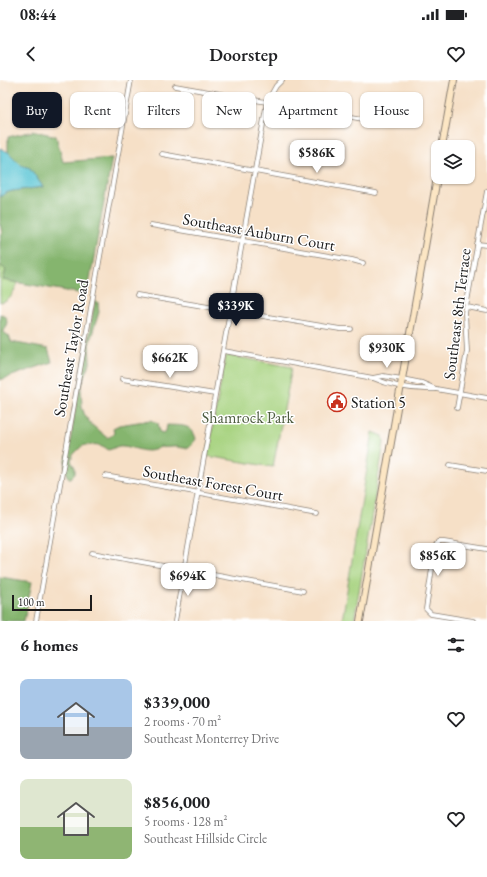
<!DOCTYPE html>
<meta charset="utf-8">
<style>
:root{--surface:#fff;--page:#f2f2f2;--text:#202124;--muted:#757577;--accent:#111827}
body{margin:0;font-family:"EB Garamond",serif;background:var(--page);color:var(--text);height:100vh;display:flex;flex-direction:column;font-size:15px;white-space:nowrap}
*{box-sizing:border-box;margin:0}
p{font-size:13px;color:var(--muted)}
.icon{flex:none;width:22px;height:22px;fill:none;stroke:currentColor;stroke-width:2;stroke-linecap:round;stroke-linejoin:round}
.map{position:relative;height:541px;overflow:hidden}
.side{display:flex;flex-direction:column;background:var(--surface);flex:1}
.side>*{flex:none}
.top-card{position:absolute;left:12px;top:12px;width:463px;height:36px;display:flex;gap:8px}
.controls{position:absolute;left:431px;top:60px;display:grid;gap:8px}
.controls a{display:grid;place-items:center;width:44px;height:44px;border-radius:8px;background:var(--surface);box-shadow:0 1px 3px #0004;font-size:20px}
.scale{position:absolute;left:12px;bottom:10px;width:80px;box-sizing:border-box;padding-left:4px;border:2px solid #1c1c1c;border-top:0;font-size:11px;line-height:14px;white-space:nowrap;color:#1c1c1c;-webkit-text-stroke:3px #fff;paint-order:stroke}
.price{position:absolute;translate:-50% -34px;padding:0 9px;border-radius:8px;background:#fff;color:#222;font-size:13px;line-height:26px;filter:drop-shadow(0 1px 2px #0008)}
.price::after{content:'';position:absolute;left:50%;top:24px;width:12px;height:9px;margin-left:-6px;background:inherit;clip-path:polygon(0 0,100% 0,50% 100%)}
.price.active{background:var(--accent);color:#fff}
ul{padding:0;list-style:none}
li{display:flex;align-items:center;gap:12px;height:100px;padding:0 20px}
li span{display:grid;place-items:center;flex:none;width:112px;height:80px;border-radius:8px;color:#555}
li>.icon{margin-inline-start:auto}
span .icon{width:48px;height:48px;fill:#fffc;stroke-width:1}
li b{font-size:17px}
h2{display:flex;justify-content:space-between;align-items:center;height:48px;padding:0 20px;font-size:17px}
.chip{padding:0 14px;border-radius:8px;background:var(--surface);box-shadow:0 1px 3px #0004;font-size:14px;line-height:36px}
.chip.active{background:var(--accent);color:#fff}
.status{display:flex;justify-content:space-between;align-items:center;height:28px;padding:0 20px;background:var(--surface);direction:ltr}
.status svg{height:11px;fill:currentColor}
header{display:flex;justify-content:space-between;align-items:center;height:52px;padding:0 20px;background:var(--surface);font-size:18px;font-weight:600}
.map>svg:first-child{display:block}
.green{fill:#a7d380;stroke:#62784e}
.forest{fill:#85b56e;stroke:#506845}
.water{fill:#5bc6d5;stroke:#3c7178}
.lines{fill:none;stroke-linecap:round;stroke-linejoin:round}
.street-casing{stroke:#897e72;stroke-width:5.5}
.secondary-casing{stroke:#897e72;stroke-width:8}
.street{stroke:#fff;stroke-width:4}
.secondary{stroke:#fce6c4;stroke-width:6}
.labels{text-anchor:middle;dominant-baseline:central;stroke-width:3;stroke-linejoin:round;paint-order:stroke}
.street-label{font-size:16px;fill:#1c1c1c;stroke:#fff}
.poi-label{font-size:16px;fill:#1c1c1c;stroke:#fff;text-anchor:start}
.park-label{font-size:16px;fill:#4d5c3f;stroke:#fff}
</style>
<div class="status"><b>08:44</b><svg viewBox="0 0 49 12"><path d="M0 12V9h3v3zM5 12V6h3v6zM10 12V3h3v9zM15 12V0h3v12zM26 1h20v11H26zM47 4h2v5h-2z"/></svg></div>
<header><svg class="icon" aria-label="back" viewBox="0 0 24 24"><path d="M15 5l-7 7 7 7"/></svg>Doorstep<svg class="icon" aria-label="heart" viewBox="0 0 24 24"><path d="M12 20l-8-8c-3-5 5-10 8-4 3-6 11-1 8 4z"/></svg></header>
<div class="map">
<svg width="487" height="541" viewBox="0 0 487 541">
<rect width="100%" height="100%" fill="#fff"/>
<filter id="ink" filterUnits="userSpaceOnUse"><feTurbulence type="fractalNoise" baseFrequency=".025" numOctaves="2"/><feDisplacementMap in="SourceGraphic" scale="8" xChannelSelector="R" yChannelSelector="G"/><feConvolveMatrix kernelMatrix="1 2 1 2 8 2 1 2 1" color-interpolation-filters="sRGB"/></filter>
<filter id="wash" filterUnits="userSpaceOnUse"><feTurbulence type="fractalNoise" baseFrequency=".012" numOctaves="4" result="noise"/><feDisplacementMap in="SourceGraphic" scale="16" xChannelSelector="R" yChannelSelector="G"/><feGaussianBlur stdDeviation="0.9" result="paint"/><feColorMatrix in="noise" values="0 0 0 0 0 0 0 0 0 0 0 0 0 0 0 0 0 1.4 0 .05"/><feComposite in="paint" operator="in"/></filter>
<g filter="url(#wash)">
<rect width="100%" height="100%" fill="#f6e0c7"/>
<!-- green -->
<g class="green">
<path d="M0,185L6,189L3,200L18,203C14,211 11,222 0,223Z"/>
<path d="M226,275L292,287L273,387L207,376Z"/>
<path d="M373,352L383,356L384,363L354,541H342Z"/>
</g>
<!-- forest -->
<g class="forest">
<path d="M34,51L56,56L63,82L112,78L88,210L84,214L3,200L6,190L0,185V162L2,154L0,142V117L5,113L12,111L43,107L30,88L21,85L8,72V57Z"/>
<path d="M95,221L98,223L99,232L89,264L90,283L83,301L81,309L82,327L85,336L92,345L106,357C110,358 111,356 114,353L113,348L119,345L151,340L158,343L160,352L162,353L166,351L167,345C180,346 192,343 196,359L189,368C183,369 178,366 172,367C168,367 165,368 160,367C147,376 136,367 123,366C117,365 114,369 108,370C102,363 91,364 82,366L73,375L71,381L75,388V394L71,398H69L65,388L67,375L70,363L75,331Z"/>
<path d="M0,234L4,235C9,241 7,245 2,251L9,256L11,262L48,269L52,282L0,300Z"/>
<path d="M0,497L32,502L24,541H0Z"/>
</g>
<!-- water -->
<path class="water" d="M0,68L8,72L21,85L30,88L43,107L12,111L5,113L0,117Z"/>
</g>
<g filter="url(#ink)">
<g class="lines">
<!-- street casing -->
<g class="street-casing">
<g id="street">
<path d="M175,6L386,43"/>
<path d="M162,74L376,113"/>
<path d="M151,145L352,180L363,183"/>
<path d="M477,164L487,165"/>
<path d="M137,215L340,249H351"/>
<path d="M467,227L487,231"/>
<path d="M224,271L373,298C393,307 413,310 436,309"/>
<path d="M373,298L383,296L402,299L422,303L436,309L487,318"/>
<path d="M122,299L215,314"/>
<path d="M457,328L467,271L465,233L487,111"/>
<path d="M450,385L487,391"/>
<path d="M105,396L317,434"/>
<path d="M438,462L435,468L426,529L431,534L473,541"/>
<path d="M438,462H444L487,469"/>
<path d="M92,473L303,511"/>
<path d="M36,541L131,0"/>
<path d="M175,541L267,22L276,6L282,0"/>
</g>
</g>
<!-- secondary casing -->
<g class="secondary-casing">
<g id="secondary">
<path d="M442,67L454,0"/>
<path d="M360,541L438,92"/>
</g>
</g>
<!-- street -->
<use href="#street" class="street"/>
<!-- secondary -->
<use href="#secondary" class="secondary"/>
</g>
</g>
<!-- icons -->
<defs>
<g id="civic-ring" transform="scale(1)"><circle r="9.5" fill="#fff" stroke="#c8321e" stroke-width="1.5"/><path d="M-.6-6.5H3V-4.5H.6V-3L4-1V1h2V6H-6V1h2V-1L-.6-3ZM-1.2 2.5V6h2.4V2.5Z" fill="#c8321e"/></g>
</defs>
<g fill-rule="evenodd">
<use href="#civic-ring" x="337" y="322"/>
</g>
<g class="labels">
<!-- street labels -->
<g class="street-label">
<text transform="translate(259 152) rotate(10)">Southeast Auburn Court</text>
<text transform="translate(457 234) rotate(-83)">Southeast 8th Terrace</text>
<text transform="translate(71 268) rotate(-80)">Southeast Taylor Road</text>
<text transform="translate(213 403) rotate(10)">Southeast Forest Court</text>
</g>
<!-- poi labels -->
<g class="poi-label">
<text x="351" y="322">Station 5</text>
</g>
<!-- park labels -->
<g class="park-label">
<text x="248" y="337">Shamrock Park</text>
</g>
</g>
</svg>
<div class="controls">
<a><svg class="icon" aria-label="layers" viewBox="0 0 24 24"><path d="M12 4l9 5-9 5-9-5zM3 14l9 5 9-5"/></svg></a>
</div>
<div class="scale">100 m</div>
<b class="price" style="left:317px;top:94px">$586K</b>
<b class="price active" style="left:236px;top:247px">$339K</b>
<b class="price" style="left:387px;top:289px">$930K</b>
<b class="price" style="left:170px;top:299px">$662K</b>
<b class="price" style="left:438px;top:497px">$856K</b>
<b class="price" style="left:188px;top:517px">$694K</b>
<div class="top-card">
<a class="chip active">Buy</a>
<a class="chip">Rent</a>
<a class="chip">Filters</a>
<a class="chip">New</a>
<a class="chip">Apartment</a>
<a class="chip">House</a>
</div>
</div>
<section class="side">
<h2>6 homes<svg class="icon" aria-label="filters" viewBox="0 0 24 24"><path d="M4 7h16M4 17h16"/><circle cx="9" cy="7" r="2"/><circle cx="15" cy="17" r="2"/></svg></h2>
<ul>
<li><span style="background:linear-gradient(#a9c7e8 60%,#9aa5b1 0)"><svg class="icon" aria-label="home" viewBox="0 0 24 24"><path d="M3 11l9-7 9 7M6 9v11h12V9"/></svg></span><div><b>$339,000</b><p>2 rooms · 70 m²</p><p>Southeast Monterrey Drive</p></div><svg class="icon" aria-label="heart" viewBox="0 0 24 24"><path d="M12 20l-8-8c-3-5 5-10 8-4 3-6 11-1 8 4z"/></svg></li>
<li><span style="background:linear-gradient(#dfe7d0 60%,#8fb573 0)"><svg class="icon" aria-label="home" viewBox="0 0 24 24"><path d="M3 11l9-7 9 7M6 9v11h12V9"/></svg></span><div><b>$856,000</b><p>5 rooms · 128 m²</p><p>Southeast Hillside Circle</p></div><svg class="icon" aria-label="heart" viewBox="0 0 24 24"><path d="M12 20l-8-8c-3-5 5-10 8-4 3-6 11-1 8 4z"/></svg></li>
</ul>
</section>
